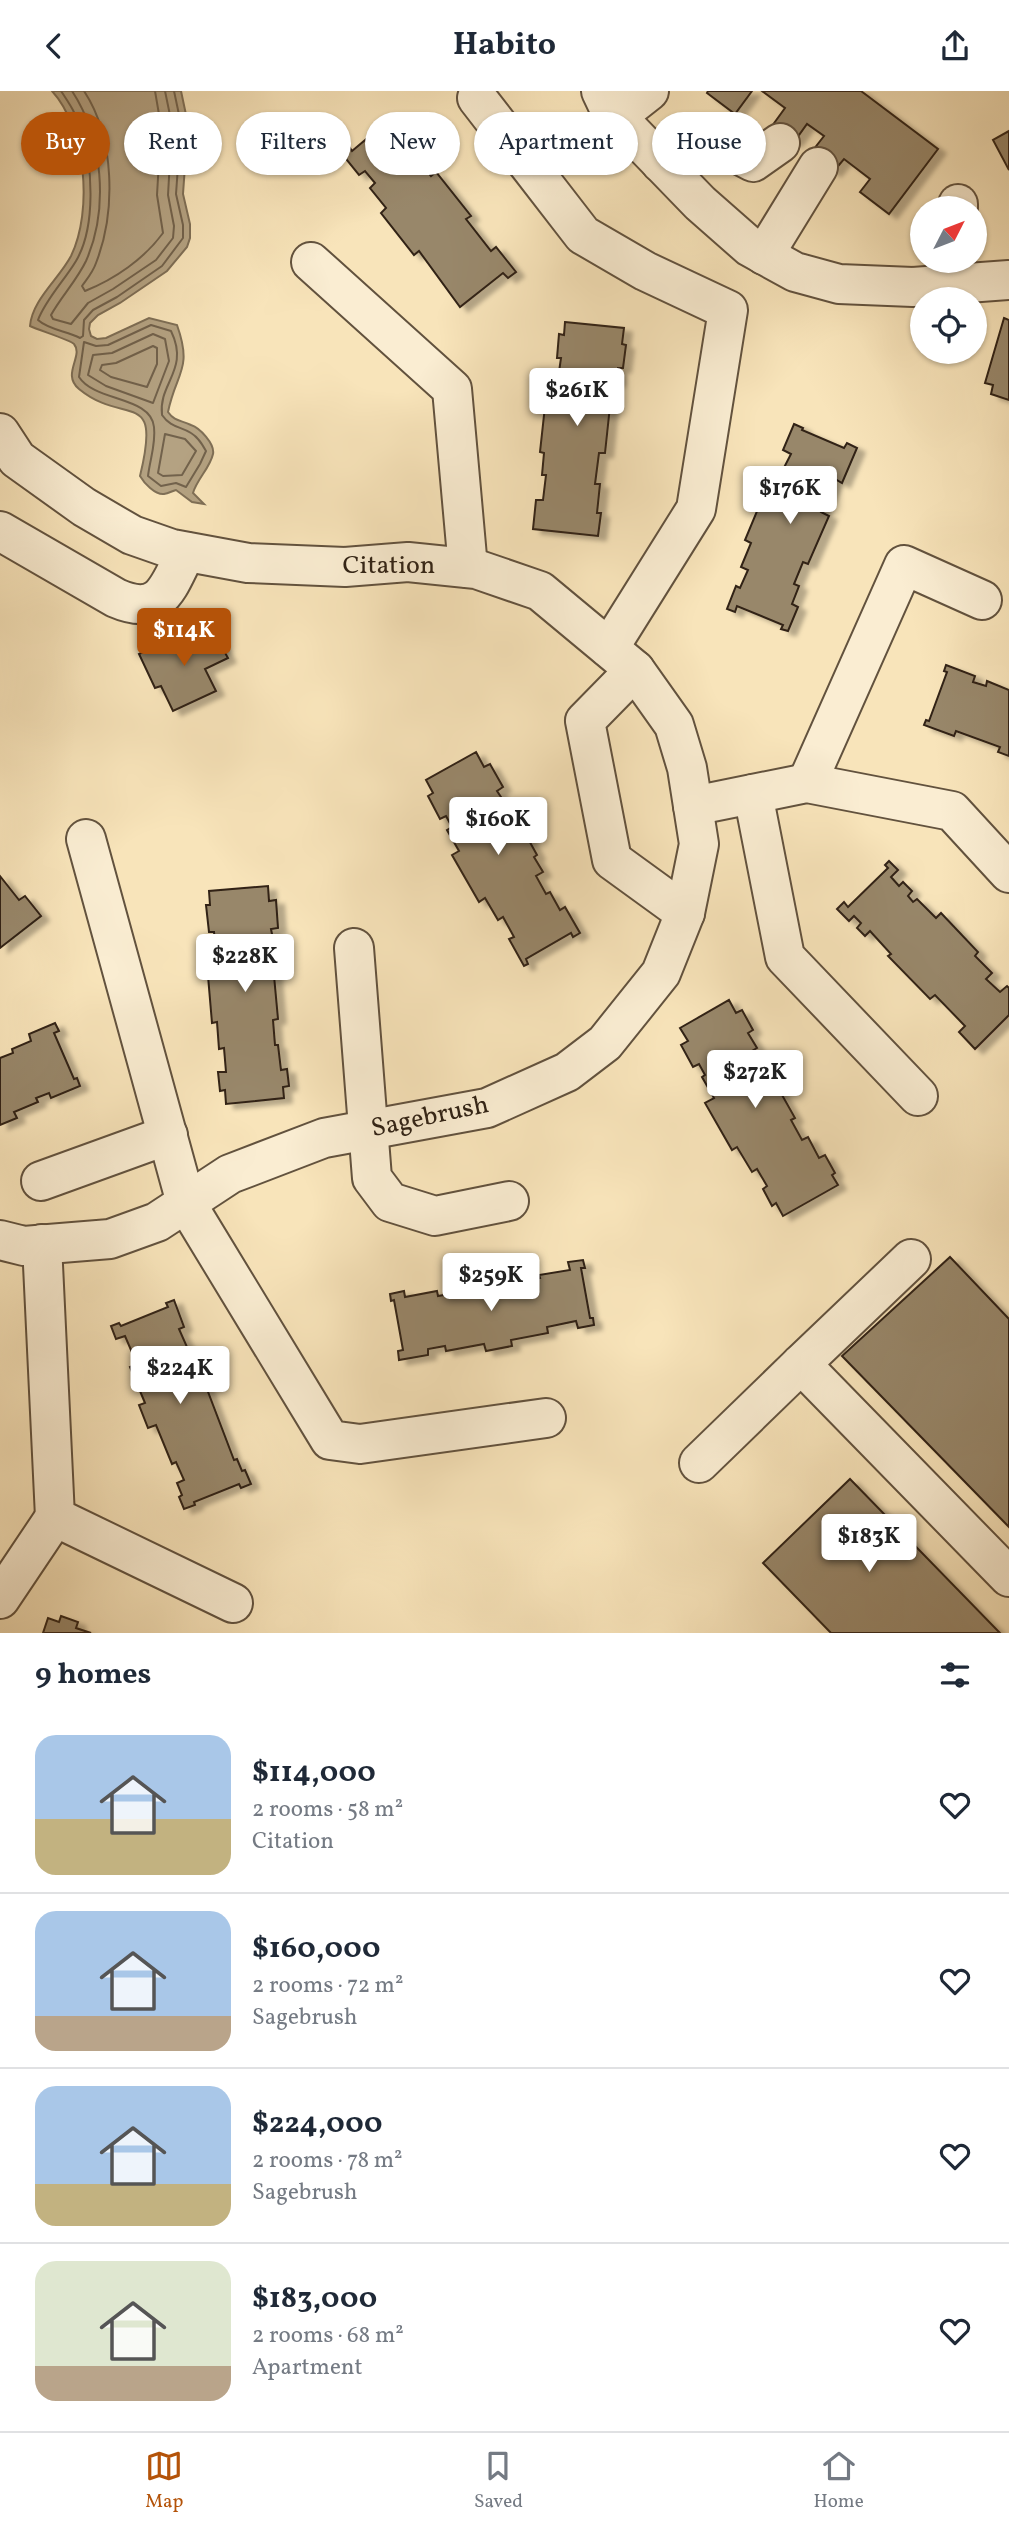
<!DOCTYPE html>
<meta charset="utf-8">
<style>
:root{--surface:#fff;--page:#f6f6f7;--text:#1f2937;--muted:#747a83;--line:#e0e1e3;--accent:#b45309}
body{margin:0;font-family:Vollkorn,serif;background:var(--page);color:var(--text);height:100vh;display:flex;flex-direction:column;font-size:26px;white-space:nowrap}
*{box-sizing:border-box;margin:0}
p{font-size:23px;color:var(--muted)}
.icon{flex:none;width:38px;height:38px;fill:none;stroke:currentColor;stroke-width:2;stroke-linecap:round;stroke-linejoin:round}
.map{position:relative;height:1542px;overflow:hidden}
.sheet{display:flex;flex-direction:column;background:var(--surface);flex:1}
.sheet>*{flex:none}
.guide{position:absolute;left:21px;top:21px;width:968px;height:63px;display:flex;gap:14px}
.needle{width:46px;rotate:48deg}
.buttons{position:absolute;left:910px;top:105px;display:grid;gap:14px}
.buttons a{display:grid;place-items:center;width:77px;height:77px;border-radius:50%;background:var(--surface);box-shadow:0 2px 5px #0004;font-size:35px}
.price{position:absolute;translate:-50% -60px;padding:0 16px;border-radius:7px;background:#fff;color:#222;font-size:23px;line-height:46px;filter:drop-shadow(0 2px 4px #0008)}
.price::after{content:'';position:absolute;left:50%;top:42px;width:21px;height:16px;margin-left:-10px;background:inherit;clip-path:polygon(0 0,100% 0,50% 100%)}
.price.on{background:var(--accent);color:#fff}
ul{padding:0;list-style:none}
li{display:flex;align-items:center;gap:21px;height:175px;padding:0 35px}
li+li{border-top:2px solid var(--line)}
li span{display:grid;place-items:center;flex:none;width:196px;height:140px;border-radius:21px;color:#555}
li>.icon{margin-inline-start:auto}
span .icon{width:84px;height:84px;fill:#fffc;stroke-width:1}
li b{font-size:30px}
h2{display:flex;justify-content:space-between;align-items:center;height:84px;padding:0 35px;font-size:30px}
.tag{padding:0 24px;border-radius:32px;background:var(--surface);box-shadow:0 2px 5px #0004;font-size:24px;line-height:63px}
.tag.on{background:var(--accent);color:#fff}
header{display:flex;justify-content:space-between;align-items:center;height:91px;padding:0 35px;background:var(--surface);font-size:32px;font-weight:700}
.tab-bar{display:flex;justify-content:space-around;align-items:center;height:98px;border-top:2px solid var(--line);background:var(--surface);font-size:19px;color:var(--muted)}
.tab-bar a{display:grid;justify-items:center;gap:4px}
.tab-bar .on{color:var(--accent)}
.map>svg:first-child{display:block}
.water{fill:#b4a282;stroke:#7f6f56;stroke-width:2}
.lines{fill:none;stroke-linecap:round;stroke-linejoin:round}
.shore{stroke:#72624c;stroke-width:2}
.building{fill:#98876b;stroke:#302215;stroke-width:2;filter:url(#shadow)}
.minor-casing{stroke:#62523e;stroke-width:42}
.minor{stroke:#faedd2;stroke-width:38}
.labels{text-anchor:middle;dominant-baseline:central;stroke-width:6;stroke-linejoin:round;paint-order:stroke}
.street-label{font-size:26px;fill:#302215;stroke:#faedd2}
</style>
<header><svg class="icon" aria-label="back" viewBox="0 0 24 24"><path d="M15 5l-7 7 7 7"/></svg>Habito<svg class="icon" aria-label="share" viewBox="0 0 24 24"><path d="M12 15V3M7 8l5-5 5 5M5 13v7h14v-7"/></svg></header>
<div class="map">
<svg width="1009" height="1542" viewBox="0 0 1009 1542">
<defs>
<filter id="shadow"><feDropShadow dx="8" dy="4.5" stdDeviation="2" flood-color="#0004"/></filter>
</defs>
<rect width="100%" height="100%" fill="#f8e4ba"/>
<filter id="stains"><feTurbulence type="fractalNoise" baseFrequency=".00286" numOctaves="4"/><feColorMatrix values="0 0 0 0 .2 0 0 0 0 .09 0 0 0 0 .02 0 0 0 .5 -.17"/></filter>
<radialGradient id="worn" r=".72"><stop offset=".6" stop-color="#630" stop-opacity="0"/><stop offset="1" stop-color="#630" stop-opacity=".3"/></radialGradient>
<!-- water -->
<path class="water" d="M52,0H181L188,33L183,103L190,133V147L187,156L167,180L120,212L98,224L90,232L89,238L91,245L97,248L106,247L149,227L177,234C193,279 176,281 168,321C175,331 181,329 191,334C200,337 215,353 213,363C210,377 197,388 193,402L204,413L192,411L176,399C172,400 169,402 164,403C155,404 144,392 140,385C162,295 125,336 79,298C61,283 84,265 74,253C71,249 38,239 30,235C32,209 59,188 71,165C93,120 86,37 52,0Z"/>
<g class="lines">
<!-- shore -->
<g class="shore">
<path d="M61,0C69,12 77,24 81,38C93,75 96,136 76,170C64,190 46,208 38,229C49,239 67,240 80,247L83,245L84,229L93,219L117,206L162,175L183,147V134L176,103L181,33L174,0"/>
<path d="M72,0C103,47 109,118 86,170C77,189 61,206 51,224L53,228L71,233L88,212L113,198L156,169L173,147L174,135L168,104L172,34L165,0"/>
<path d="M84,0C115,47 116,121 96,172C93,181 87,188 82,195L85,200C115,188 144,168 163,142L157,104L161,35L155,0"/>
<path d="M151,234L171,240C190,279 158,292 162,324C171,337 180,335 191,342C198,346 202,353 206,360L200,373L186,396L176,392L161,395L148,385C150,368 156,353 154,336C151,305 95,311 79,286L84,251L96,255L108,254Z"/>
<path d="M153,243L165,248L169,270L153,312L106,295L88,284L93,264L112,262Z"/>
<path d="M153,255L157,257V273L147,296L111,286L100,279L102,274L116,272Z"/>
<path d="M165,343L185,348L196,360L182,384L163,385L158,382Z"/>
</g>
</g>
<!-- building -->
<g class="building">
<path d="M708,0H752L735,23L707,2Z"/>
<path d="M762,0H861L938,58L889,123L860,101L870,88L844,68L833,81L810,63L824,45L807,33L794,51L772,35L785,17Z"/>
<path d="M395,24L413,46L408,50L419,64L416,67L431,85L436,81L471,125L466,128L491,160L496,156L516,181L508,187L503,182L460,216L419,160L414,164L381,122L386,117L370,97L375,92L365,80L359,84L342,63L350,57L352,60Z"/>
<path d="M1009,40V79L993,49Z"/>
<path d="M1004,227L1009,229V309L991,303L993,294L985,292Z"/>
<path d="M565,231L624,237L622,253L626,254L623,277H618L617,291L606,290L604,315H610L605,362H599L595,393H600L597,422H601L598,445L533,438L536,409H543L546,384H542L544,362L540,361L546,306H551L553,281H559L561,267H557L559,243L564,244Z"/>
<path d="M794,333L803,337L802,339L844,357L847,352L857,357L842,392L835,388L821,421L829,425L808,473L803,471L794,493L799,495L792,513L798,516L788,540L781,538L783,534L737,515L735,521L727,518L736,495L740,497L748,479L741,476L751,452L745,449L765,401L770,404L791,363L783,359Z"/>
<path d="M212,539L228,567L205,578L216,600L173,620L161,595L155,597L139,563L163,552L167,560L178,555L176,550L197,540L200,545Z"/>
<path d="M946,574L975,585L973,591L986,595L987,590L1009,599V665L998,661L1000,656L956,640L954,645L924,634L926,629L929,630L947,581L944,580Z"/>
<path d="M476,661L484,676L490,673L503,696L497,700L505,712L498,716L509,736L514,733L522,747L526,744L537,764L534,766L543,781L536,785L546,803L550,801L560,819L565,816L580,842L573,846L571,842L526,868L528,873L524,875L509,848L514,846L503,826L498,829L485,807L479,811L452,764L459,760L447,739L452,736L446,725L440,728L428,705L433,702L426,689Z"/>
<path d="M889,770L898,779L891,786L899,795L903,791L912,800L908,805L913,811L917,808L936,827L941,822L978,861L975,865L992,882L986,888L1000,901L1007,895L1009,897V924L975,958L959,941L965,935L935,904L930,908L888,865L891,863L870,840L865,845L857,837L861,832L854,825L849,830L837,818L844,811L848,816L888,777L885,774Z"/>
<path d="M0,785L19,809L25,805L41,825L0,857Z"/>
<path d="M268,795L269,810L276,809L278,837L271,838L273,848L263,849L266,875L273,874L278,928L273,929L275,954H278L281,979L287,978L289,995L283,996L284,1007L226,1013L225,999L220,1000L218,981H226L224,957L219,958L217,931L212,932L207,873L217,871L214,841H209L206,814H210L209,800Z"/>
<path d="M729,909L736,922L742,919L753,939L748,942L757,957L750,961L762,982L768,979L795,1027L791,1029L802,1049L808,1046L819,1067L825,1064L835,1082L832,1084L838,1094L783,1125L776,1112L772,1115L763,1098L767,1095L757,1078L752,1081L737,1056L732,1059L705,1012L714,1007L702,986L705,984L699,973L693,976L681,954L688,950L680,937Z"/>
<path d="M55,932L59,940L54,942L74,988L77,987L80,995L51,1007L49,1002L36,1007L38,1011L14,1021L17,1027L0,1034V967L13,962L12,958L31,950L29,943Z"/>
<path d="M950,1166L1009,1228V1436L842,1265Z"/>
<path d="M583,1169L585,1177H581L590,1227H593L594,1234L578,1237L576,1230L547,1236L548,1242L511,1249L512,1255L486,1260L484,1253L446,1260L445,1255L428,1258V1264L399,1269L398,1260L403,1259L394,1209L391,1210L390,1203L404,1200L405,1206L437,1200L438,1205L473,1199L472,1192L500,1187L502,1194L540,1187L539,1184L570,1179L568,1171Z"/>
<path d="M174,1209L184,1236L179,1238L187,1256L183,1258L192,1280L195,1278L201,1294L205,1293L234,1369L237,1368L242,1380L245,1379L251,1393L241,1397L239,1393L194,1411L195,1414L184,1418L179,1406L182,1404L177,1392L184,1389L176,1371L172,1373L156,1334L148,1337L139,1314L145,1312L130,1276L137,1273L125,1245L116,1248L111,1235L119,1232L121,1235L168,1216L166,1212Z"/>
<path d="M850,1388L1000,1542H831L763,1472Z"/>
<path d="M61,1525L78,1531L76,1537L91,1542H43L48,1527L59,1531Z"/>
</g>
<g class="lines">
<!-- minor casing -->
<g class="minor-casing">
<g id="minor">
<path d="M601,0L610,19L700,112L750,156L795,181L839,193L913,196L1009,189"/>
<path d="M477,7L583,144L645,180L728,219L696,418L609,557"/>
<path d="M616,26L649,0"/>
<path d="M661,72L696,52L719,53L753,71L780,52"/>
<path d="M958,113V117"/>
<path d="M764,164L818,76"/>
<path d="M311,171L452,298L468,477"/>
<path d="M0,342L17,368L84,416L132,444L172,458L248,472L345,476L408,471L476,478L540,500L635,579L674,634L687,677L699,753L685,822L661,882L605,952L567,981L487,1017L324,1047L230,1083L157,1131L110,1148L24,1155L0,1149"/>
<path d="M0,440L116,507C162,527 168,495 186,461"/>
<path d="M635,579L585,630L612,769L685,822"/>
<path d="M807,692L904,474L982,509"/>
<path d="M753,703L785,866L918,1005"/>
<path d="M693,715L807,692L952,720L1009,782"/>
<path d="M86,748L186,1112L330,1349L360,1353L546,1327"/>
<path d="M354,857L372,1087L390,1111L435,1125L509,1110"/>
<path d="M41,1090L168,1044"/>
<path d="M42,1153L55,1426L233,1512"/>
<path d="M911,1168L801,1273L1009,1486"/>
<path d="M699,1372L801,1273"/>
<path d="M0,1508L55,1426"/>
</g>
</g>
<!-- minor -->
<use href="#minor" class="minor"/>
</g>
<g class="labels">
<!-- street labels -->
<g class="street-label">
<text x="389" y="475">Citation</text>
<text transform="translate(430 1026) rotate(-12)">Sagebrush</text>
</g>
</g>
<rect width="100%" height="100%" filter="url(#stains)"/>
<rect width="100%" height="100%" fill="url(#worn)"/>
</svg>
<div class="buttons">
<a><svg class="needle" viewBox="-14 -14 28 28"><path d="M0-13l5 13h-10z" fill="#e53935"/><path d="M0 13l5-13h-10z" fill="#747a83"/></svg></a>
<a><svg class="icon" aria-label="locate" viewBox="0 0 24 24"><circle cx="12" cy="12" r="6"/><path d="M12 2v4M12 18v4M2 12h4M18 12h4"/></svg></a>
</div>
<b class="price" style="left:577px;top:337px">$261K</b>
<b class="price" style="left:790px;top:435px">$176K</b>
<b class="price on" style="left:184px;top:577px">$114K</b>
<b class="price" style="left:498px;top:766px">$160K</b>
<b class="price" style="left:245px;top:903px">$228K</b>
<b class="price" style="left:755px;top:1019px">$272K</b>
<b class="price" style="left:491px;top:1222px">$259K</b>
<b class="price" style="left:180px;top:1315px">$224K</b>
<b class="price" style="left:869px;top:1483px">$183K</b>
<div class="guide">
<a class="tag on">Buy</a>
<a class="tag">Rent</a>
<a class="tag">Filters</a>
<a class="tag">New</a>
<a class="tag">Apartment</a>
<a class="tag">House</a>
</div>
</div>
<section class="sheet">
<h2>9 homes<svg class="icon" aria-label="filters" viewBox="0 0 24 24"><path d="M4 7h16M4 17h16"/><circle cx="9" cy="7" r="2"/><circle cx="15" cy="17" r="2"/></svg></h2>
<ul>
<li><span style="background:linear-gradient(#a9c7e8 60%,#c2b280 0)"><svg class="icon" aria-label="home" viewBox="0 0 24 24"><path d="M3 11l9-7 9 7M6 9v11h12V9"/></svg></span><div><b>$114,000</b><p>2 rooms · 58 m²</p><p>Citation</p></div><svg class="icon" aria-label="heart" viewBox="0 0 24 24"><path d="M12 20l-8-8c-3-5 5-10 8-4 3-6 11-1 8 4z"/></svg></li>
<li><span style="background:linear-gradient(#a9c7e8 75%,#b9a48a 0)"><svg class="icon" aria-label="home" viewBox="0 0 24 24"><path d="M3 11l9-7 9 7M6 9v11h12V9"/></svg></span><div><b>$160,000</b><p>2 rooms · 72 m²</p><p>Sagebrush</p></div><svg class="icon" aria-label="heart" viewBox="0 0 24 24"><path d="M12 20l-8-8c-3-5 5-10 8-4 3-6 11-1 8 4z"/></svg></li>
<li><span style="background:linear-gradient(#a9c7e8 70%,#c2b280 0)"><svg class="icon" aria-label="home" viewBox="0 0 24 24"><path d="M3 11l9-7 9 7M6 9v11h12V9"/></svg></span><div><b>$224,000</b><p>2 rooms · 78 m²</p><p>Sagebrush</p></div><svg class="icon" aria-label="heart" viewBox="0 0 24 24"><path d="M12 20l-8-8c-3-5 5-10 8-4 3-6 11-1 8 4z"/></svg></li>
<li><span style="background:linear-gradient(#dfe7d0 75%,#b9a48a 0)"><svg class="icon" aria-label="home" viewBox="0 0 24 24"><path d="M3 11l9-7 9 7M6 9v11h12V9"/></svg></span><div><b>$183,000</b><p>2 rooms · 68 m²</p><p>Apartment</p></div><svg class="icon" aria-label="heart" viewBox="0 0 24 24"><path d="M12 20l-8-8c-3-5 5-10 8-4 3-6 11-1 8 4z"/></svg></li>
</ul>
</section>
<nav class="tab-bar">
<a class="on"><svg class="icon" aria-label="map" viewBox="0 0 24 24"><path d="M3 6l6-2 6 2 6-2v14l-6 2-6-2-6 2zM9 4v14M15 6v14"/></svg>Map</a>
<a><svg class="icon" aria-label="saved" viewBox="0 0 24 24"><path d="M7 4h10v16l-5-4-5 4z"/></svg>Saved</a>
<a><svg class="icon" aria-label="home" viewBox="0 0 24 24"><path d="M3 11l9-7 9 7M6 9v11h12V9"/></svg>Home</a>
</nav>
